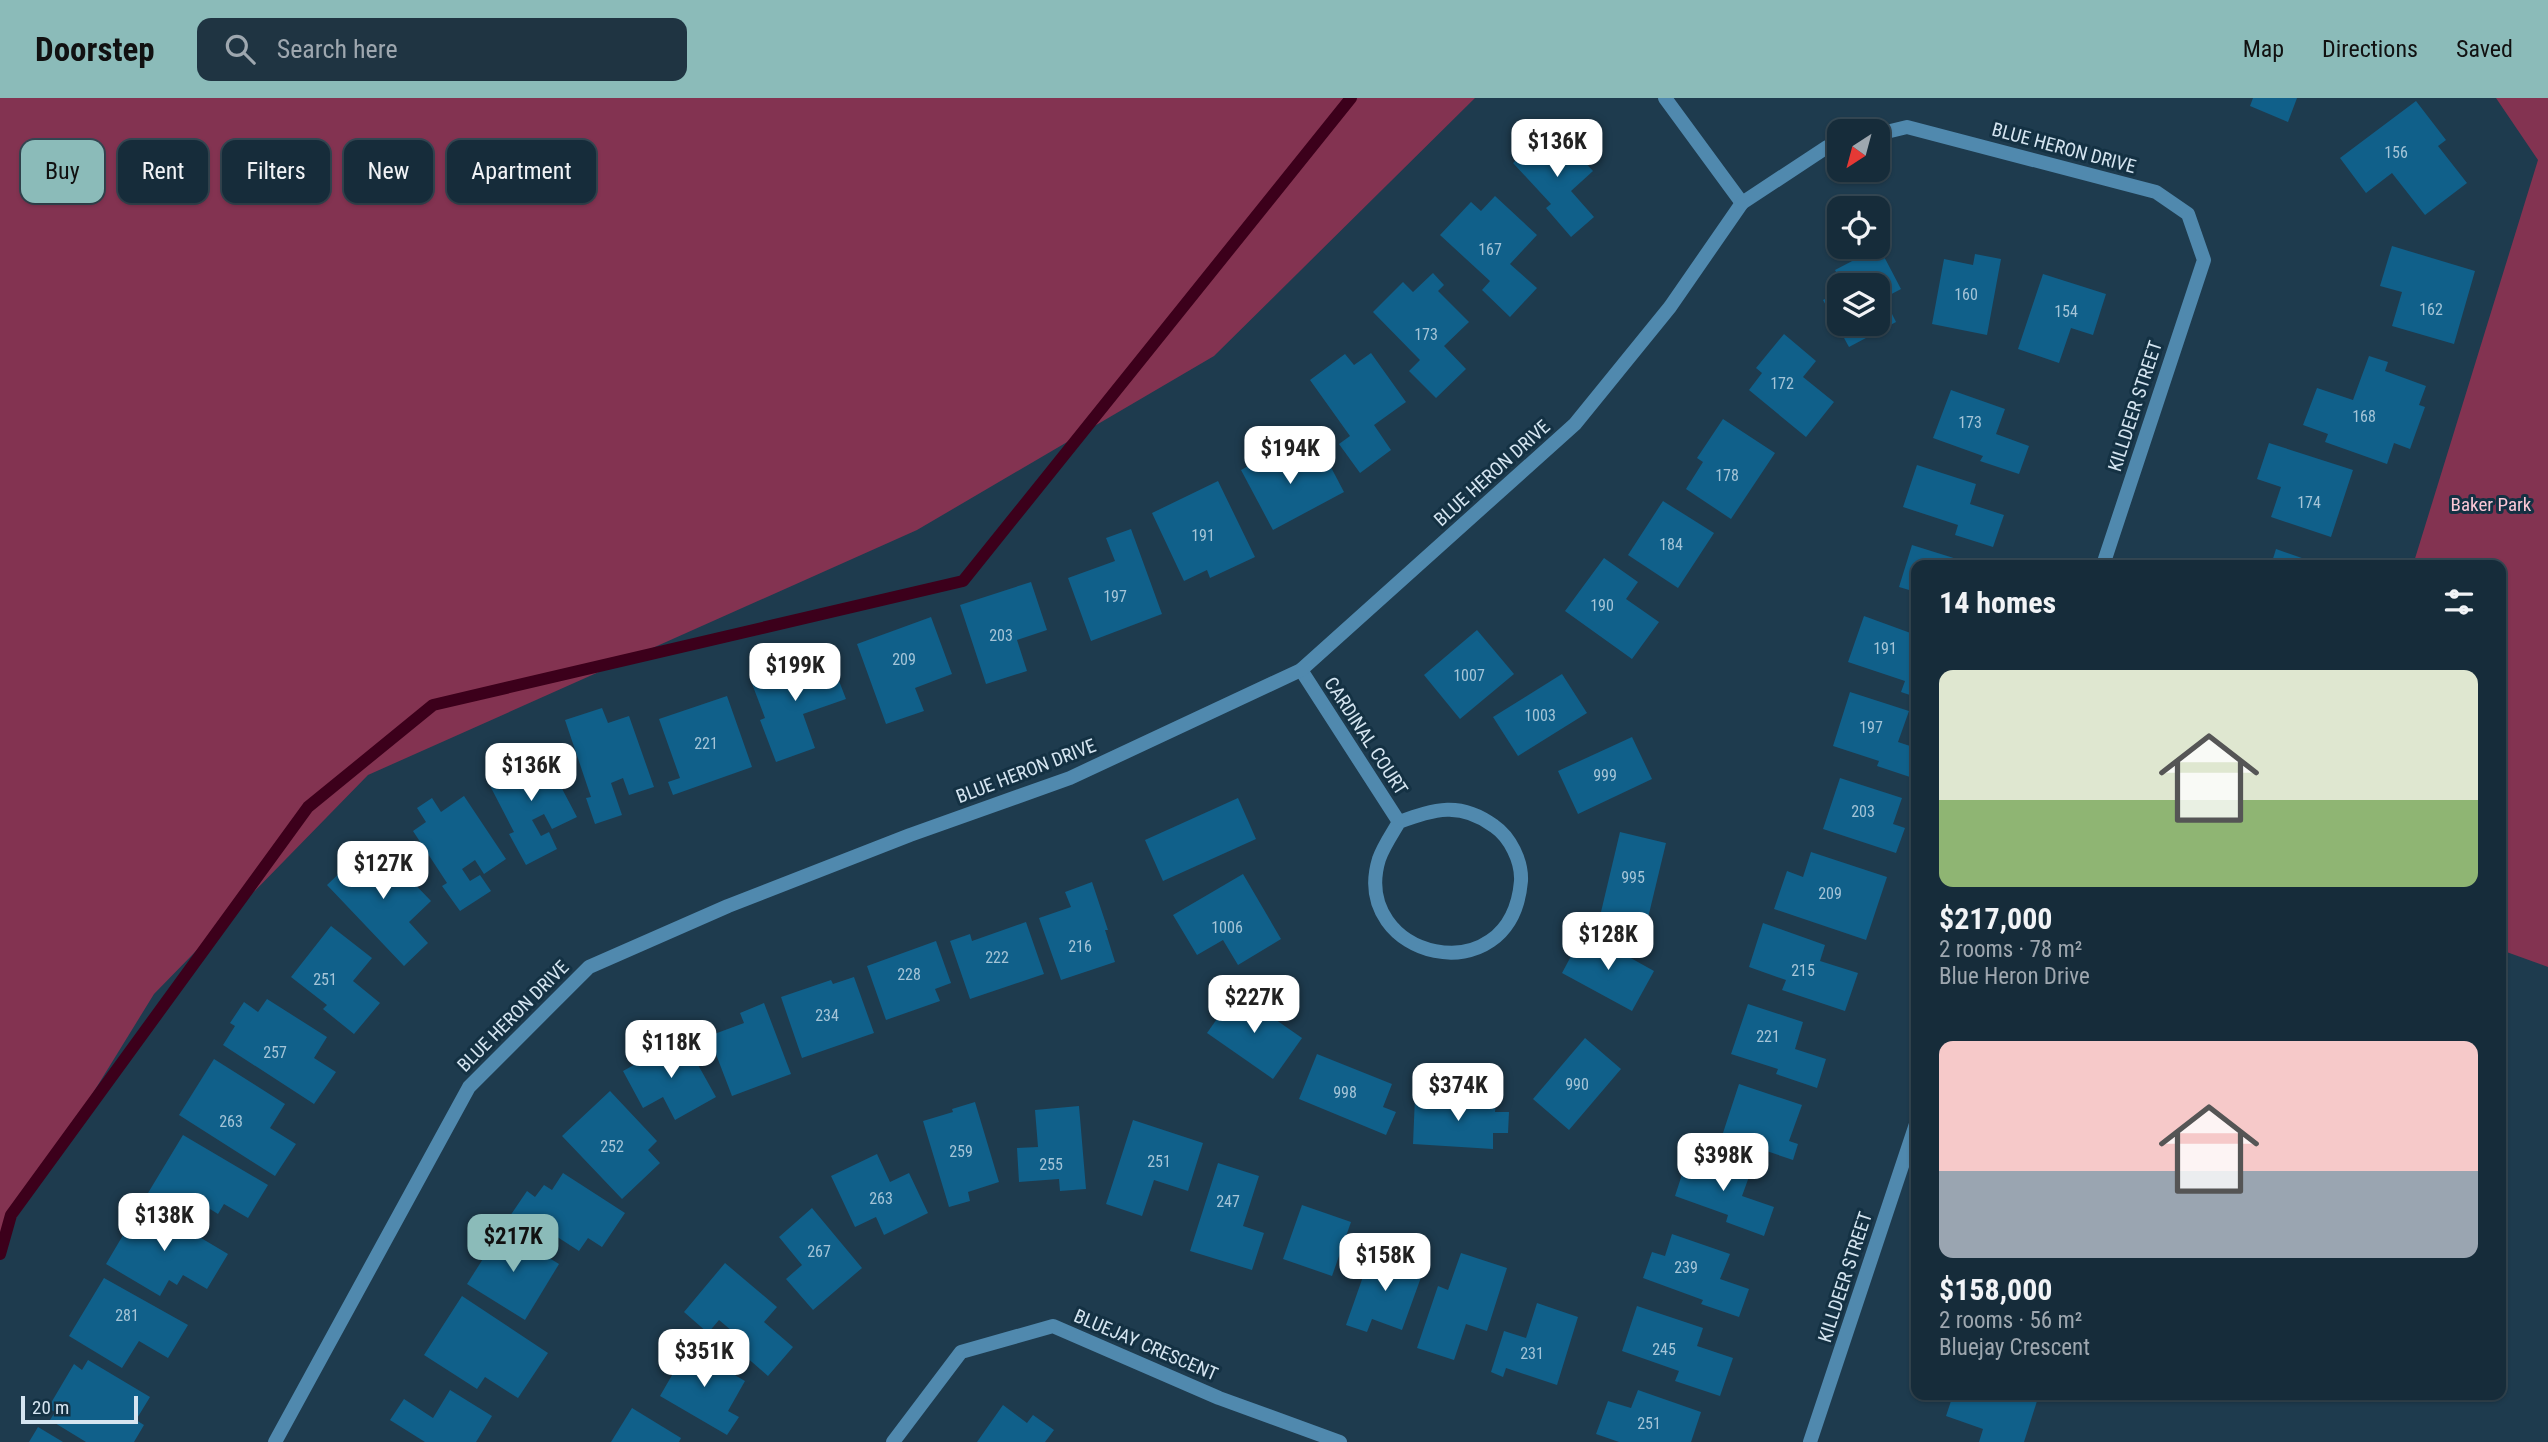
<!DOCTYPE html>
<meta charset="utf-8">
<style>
:root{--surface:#162c3a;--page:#1f3442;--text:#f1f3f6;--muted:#9ea7af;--line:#354854;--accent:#8bbbb9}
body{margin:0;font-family:"Roboto Condensed",sans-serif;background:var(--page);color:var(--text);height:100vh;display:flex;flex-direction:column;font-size:26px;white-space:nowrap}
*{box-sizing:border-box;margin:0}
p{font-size:23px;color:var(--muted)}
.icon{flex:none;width:38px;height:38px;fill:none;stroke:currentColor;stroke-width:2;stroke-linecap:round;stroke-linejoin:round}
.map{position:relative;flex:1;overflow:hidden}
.side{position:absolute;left:1911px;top:462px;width:595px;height:840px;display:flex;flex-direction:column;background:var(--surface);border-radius:14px;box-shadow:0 2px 5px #0004,0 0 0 2px var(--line)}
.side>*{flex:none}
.banner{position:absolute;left:21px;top:42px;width:665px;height:63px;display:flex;gap:14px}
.needle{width:46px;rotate:216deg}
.buttons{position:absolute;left:1827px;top:21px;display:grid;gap:14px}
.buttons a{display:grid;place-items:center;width:63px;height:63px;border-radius:14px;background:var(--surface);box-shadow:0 2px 5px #0004,0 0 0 2px var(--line);font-size:35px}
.scale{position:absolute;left:21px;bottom:18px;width:117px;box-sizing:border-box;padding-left:7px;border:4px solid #d5e5f1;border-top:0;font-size:19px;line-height:24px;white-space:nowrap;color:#d5e5f1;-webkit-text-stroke:5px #143143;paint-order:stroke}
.price{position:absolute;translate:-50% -60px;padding:0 16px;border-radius:14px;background:#fff;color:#222;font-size:23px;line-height:46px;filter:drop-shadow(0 2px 4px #0008)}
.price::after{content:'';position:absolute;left:50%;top:42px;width:21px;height:16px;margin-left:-10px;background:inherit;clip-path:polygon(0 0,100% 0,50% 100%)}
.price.active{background:var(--accent);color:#111}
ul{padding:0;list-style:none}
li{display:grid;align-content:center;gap:14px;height:371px;padding:0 28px}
li span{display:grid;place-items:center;height:217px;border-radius:14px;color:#555}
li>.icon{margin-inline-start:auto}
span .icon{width:126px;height:126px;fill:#fffc;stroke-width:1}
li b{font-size:30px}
h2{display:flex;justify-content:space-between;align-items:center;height:84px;padding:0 28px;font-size:30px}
.pill{padding:0 24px;border-radius:14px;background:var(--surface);box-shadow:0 2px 5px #0004,0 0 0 2px var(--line);font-size:24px;line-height:63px}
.pill.active{background:var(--accent);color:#111}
header{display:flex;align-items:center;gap:42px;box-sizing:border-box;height:98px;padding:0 35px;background:var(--accent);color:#111}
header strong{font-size:33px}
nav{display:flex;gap:38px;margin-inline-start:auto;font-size:24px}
.search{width:490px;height:63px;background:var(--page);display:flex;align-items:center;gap:18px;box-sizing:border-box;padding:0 24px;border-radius:14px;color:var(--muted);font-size:26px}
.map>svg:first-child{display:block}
.green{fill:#833351}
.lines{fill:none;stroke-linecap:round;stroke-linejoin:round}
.stream{stroke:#3c001b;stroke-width:12}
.building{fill:#10608a}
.street{stroke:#5089ae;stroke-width:14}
.labels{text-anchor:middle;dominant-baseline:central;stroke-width:6;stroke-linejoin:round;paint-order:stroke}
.number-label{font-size:16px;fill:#a4c4d7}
.street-label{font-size:19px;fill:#d5e5f1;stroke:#143143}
.park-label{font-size:19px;fill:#fbc7d6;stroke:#143143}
</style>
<header>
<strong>Doorstep</strong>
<div class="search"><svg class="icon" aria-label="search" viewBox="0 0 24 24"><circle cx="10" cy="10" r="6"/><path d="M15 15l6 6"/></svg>Search here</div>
<nav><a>Map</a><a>Directions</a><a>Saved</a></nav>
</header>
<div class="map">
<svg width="2548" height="1344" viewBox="0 0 2548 1344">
<rect width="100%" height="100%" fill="#1e3b4e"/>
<!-- green -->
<g class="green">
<path d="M0,0H1475L1214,258L917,432L368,677L154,896L0,1146Z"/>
<path d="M2496,0H2548V869L2501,852V467H2413L2538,62Z"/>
</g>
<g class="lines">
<!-- stream -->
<path class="stream" d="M0,1156L11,1117L308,709L433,607L963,483L1351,0"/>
</g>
<!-- building -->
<g class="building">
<path d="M2253,0H2297L2288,24L2250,8Z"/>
<path d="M2416,3L2446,42L2438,48L2467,85L2425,117L2392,75L2366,95L2340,60Z"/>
<path d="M1552,29L1593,73L1571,93L1594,119L1571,139L1546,110L1551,106L1513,65Z"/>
<path d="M1495,98L1537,137L1510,166L1537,190L1510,219L1482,192L1490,183L1440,137L1471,104L1481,113Z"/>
<path d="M2392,148L2475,173L2454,246L2392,228L2402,194L2380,188Z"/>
<path d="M1879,149L1901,191L1884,200L1896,224L1849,249L1823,202L1839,194V226H1878V187H1843L1835,172Z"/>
<path d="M1975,156L2001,161L1987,237L1932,226L1944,161L1973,167Z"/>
<path d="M1433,175L1444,187L1438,193L1469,224L1444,248L1466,271L1436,300L1409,273L1420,262L1373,214L1403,184L1413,194Z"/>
<path d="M2043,176L2106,196L2093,237L2071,230L2059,265L2018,251Z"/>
<path d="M1784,236L1816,263L1803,279L1834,304L1806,339L1749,292L1762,275L1756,270Z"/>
<path d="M1371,255L1406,304L1374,327L1391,352L1360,375L1339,346L1350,338L1310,282L1345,256L1354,267Z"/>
<path d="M2369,258L2388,264L2385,273L2426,288L2419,307L2425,309L2410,351L2394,345L2387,366L2325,344L2328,336L2303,327L2317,290L2353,302Z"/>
<path d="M1951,292L2005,311L1996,336L2029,348L2019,376L1980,363L1983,358L1933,340Z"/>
<path d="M1723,321L1775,355L1731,421L1686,391L1703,364L1697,360Z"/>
<path d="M2269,345L2353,372L2331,439L2271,419L2281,389L2257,381Z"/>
<path d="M1281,350L1288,362L1297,358L1303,369L1325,358L1344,394L1273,432L1241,372Z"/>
<path d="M1917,367L1976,386L1970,406L2004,417L1993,449L1955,437L1958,427L1903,409Z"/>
<path d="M1218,383L1255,459L1210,480L1207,472L1184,483L1152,415Z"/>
<path d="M1663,403L1714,435L1678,490L1628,457Z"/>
<path d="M1131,431L1162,516L1091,543L1068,480L1115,463L1106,440Z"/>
<path d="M1912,447L1976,467H1916V494L1899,489Z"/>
<path d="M2276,451L2322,467H2271Z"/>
<path d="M1604,460L1638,484L1626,501L1659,524L1632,561L1565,513Z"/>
<path d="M1031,484L1047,532L1017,542L1027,573L986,586L960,507Z"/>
<path d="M1864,518L1916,537V599L1901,594L1905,583L1848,564Z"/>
<path d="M931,519L952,576L915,590L924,613L886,626L857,546Z"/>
<path d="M1477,532L1514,576L1460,621L1424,577Z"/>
<path d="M829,557L846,601L803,616L815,650L776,664L760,622L765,620L751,583L774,575L770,562L781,558L786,572Z"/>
<path d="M1562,576L1587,615L1518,658L1493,619Z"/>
<path d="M1850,594L1909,613L1898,644L1916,650V681L1877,668L1879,663L1833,648Z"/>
<path d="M727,598L752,669L673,697L668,684L680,680L659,621Z"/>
<path d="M602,610L608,625L629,618L654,689L629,697L623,680L611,685L622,717L595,726L586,700L591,699L565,622Z"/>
<path d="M1632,639L1652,681L1578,716L1558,673Z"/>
<path d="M541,651L577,719L552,731L544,716L532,722L541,738L549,734L557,751L526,767L509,736L514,734L486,680Z"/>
<path d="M1840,680L1902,700L1893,726L1905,730L1896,755L1823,731Z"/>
<path d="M464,698L506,761L484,776L475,762L462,771L470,783L480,777L491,793L460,813L442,788L447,785L413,733L426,724L417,710L432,700L441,714Z"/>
<path d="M1238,700L1256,741L1163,783L1145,742Z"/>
<path d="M1620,734L1666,745L1647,824L1601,814Z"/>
<path d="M373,743L431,803L409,824L428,845L404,868L327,787Z"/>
<path d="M1811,754L1887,779L1866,842L1774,811L1787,773L1803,779Z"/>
<path d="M1243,776L1281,841L1238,867L1223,842L1197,857L1173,817Z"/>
<path d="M1092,784L1108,832H1105L1115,864L1061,882L1039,820L1071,809L1065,794Z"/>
<path d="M1026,824L1044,876L970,901L950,843L970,836L972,843Z"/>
<path d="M1763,825L1825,847L1820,863L1858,875L1845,913L1782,892L1786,882L1749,869Z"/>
<path d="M331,828L372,860L353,883L380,905L354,936L323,911L327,907L291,879Z"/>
<path d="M1584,834L1654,873L1632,913L1562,875Z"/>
<path d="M936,843L951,885L935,891L940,903L886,922L867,868Z"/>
<path d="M854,879L874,935L802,960L781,899L831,882L833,886Z"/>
<path d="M1236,894L1302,940L1273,981L1207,935Z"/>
<path d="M267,901L327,939L314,960L336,974L314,1006L223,947L235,928L230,925L244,904L258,914Z"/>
<path d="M764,905L791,976L732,998L709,938L744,925L740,915Z"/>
<path d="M1748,906L1803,924L1795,951L1826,961L1817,990L1776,976L1778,971L1731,956Z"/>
<path d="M683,940L716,999L675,1022L663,999L643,1010L623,973Z"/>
<path d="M1585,940L1621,971L1569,1032L1533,1001Z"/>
<path d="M1317,956L1392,986L1383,1009L1396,1014L1386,1037L1299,1001Z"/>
<path d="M214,961L285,1006L270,1030L296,1046L275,1078L179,1017Z"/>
<path d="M1739,986L1802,1007L1789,1043L1798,1046L1793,1062L1722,1038Z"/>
<path d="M610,993L657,1043L648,1052L660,1065L622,1101L562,1038Z"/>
<path d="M1415,999L1496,1003L1495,1014H1509L1508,1035H1493V1051L1413,1046Z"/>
<path d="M975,1004L999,1084L968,1094L970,1103L949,1109L923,1023L953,1014L952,1011Z"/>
<path d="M1079,1008L1086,1091L1060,1093L1059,1081L1019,1084L1017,1050L1038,1049L1035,1012Z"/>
<path d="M1133,1022L1203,1045L1188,1093L1154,1082L1142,1118L1106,1106Z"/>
<path d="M183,1037L268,1087L248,1120L224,1106L218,1116L210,1111L200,1126L148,1095Z"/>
<path d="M1689,1055L1750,1076L1742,1098L1774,1109L1764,1138L1726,1124L1728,1117L1675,1098Z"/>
<path d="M877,1056L890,1084L909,1075L928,1115L884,1137L876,1119L855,1129L831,1078Z"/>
<path d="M1218,1065L1259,1078L1243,1128L1264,1135L1252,1172L1190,1153Z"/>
<path d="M563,1075L625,1115L602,1149L588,1140L579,1153L528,1120L524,1127L510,1118L527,1093L535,1099L544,1087L552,1092Z"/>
<path d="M142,1105L228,1156L207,1191L183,1177L177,1187L169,1182L160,1198L106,1166Z"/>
<path d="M1302,1107L1351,1124L1332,1178L1283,1161Z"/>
<path d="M812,1110L862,1170L813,1212L786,1181L802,1167L779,1139Z"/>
<path d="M502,1131L559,1166L525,1222L467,1186Z"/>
<path d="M1672,1136L1730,1156L1720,1181L1749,1191L1739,1219L1701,1206L1703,1202L1643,1180L1652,1154L1665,1158Z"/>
<path d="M1372,1153L1424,1171L1402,1232L1372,1221L1367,1234L1346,1227Z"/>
<path d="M1461,1155L1507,1170L1487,1233L1466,1226L1454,1262L1417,1250L1438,1188L1448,1192Z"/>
<path d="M725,1165L777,1209L764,1224L793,1249L768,1278L737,1251L744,1243L719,1222L708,1235L684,1214Z"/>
<path d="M104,1180L188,1227L168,1260L139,1243L122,1270L69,1238Z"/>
<path d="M462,1198L548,1255L518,1300L485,1279L477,1291L424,1257Z"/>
<path d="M1537,1205L1578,1219L1557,1287L1506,1270L1503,1279L1491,1274L1504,1233L1526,1240Z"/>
<path d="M1637,1208L1703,1230L1697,1248L1733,1260L1720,1298L1675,1283L1679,1273L1622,1253Z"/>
<path d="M694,1239L706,1246L700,1257L745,1283L728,1313L739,1319L727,1337L660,1298Z"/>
<path d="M88,1262L150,1299L136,1322L144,1327L134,1344H86L50,1322L55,1314L48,1310L74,1266L82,1272Z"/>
<path d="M450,1292L492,1318L476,1344H425L390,1322L404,1301L433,1320Z"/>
<path d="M1638,1292L1701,1314L1691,1344H1619L1596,1336L1608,1303L1631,1310Z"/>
<path d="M1953,1297H2020L2037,1303L2024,1344H1979L1983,1331L1946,1318Z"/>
<path d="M1003,1307L1027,1325L1033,1317L1054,1332L1045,1344H977Z"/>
<path d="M632,1310L681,1340L679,1344H611Z"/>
<path d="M38,1329L63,1344H29Z"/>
</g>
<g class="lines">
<!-- street -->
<g class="street">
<path d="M1665,0L1742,105"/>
<path d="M1878,36L1907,29L2156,94L2188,116L2204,162L2103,467"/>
<path d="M1301,572L1399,724C1392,736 1383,749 1379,761C1349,860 1511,900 1521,783C1522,763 1510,739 1494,728C1460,703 1435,711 1399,724"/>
<path d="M275,1344L469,989L589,869L728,808L910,737L1070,680L1301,572L1575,326L1670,209L1742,105L1827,49L1839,46"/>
<path d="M893,1344L961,1254L1053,1228L1219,1300L1340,1344"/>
<path d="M1810,1344L1916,1026"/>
</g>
</g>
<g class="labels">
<!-- number labels -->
<g class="number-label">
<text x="2396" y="54">156</text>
<text x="1490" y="151">167</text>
<text x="1966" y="196">160</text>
<text x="2431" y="211">162</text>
<text x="2066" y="213">154</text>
<text x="1426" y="236">173</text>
<text x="1782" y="285">172</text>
<text x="2364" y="318">168</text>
<text x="1970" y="324">173</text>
<text x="1727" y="377">178</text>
<text x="2309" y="404">174</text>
<text x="1203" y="437">191</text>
<text x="1671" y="446">184</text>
<text x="1115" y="498">197</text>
<text x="1602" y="507">190</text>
<text x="1001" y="537">203</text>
<text x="1885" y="550">191</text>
<text x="904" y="561">209</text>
<text x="1469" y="577">1007</text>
<text x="1540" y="617">1003</text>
<text x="1871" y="629">197</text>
<text x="706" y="645">221</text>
<text x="1605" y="677">999</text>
<text x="1863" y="713">203</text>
<text x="1633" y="779">995</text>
<text x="1830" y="795">209</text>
<text x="1227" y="829">1006</text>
<text x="1080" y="848">216</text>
<text x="997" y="859">222</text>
<text x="1803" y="872">215</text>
<text x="909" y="876">228</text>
<text x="325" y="881">251</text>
<text x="827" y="917">234</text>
<text x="1768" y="938">221</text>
<text x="275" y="954">257</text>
<text x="1577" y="986">990</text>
<text x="1345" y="994">998</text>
<text x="231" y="1023">263</text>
<text x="612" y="1048">252</text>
<text x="961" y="1053">259</text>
<text x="1159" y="1063">251</text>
<text x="1051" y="1066">255</text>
<text x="881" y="1100">263</text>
<text x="1228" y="1103">247</text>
<text x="819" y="1153">267</text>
<text x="1686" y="1169">239</text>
<text x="127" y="1217">281</text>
<text x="1664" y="1251">245</text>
<text x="1532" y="1255">231</text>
<text x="1649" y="1325">251</text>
</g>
<!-- street labels -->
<g class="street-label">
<text transform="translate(2064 50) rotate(15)">BLUE HERON DRIVE</text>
<text transform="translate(2135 308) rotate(-72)">KILLDEER STREET</text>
<text transform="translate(1492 375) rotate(-42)">BLUE HERON DRIVE</text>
<text transform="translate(1366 638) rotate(57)">CARDINAL COURT</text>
<text transform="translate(1026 673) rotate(-21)">BLUE HERON DRIVE</text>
<text transform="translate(513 918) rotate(-45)">BLUE HERON DRIVE</text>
<text transform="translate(1845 1179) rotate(-72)">KILLDEER STREET</text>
<text transform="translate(1146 1247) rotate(23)">BLUEJAY CRESCENT</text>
</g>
<!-- park labels -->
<g class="park-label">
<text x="2491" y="406">Baker Park</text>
</g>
</g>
</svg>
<div class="buttons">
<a><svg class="needle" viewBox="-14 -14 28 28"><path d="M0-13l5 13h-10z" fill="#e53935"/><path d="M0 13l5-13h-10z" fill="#9ea7af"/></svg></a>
<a><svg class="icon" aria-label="locate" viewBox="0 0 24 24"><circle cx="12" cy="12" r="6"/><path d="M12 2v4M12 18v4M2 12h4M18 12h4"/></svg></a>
<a><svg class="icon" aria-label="layers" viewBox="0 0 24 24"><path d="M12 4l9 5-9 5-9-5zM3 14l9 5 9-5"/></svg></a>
</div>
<div class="scale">20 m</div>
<b class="price" style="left:1557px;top:81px">$136K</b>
<b class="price" style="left:1290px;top:388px">$194K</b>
<b class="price" style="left:795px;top:605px">$199K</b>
<b class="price" style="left:531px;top:705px">$136K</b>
<b class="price" style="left:383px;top:803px">$127K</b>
<b class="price" style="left:1608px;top:874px">$128K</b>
<b class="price" style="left:1254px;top:937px">$227K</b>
<b class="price" style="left:671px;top:982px">$118K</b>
<b class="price" style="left:1458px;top:1025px">$374K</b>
<b class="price" style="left:1723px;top:1095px">$398K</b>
<b class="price" style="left:164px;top:1155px">$138K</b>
<b class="price active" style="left:513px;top:1176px">$217K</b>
<b class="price" style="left:1385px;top:1195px">$158K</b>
<b class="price" style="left:704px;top:1291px">$351K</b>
<div class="banner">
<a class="pill active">Buy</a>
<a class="pill">Rent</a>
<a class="pill">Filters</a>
<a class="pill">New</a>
<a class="pill">Apartment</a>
</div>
<section class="side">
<h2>14 homes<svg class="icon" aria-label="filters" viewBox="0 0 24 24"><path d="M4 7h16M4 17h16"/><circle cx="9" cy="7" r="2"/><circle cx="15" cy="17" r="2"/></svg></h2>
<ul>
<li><span style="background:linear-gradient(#dfe7d0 60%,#8fb573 0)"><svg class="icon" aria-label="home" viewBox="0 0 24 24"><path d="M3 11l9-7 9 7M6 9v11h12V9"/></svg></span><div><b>$217,000</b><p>2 rooms · 78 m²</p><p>Blue Heron Drive</p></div></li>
<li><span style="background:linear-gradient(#f6c9c9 60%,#9aa5b1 0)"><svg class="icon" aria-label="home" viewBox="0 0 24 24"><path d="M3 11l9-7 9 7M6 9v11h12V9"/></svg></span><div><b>$158,000</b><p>2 rooms · 56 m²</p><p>Bluejay Crescent</p></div></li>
</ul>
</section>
</div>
